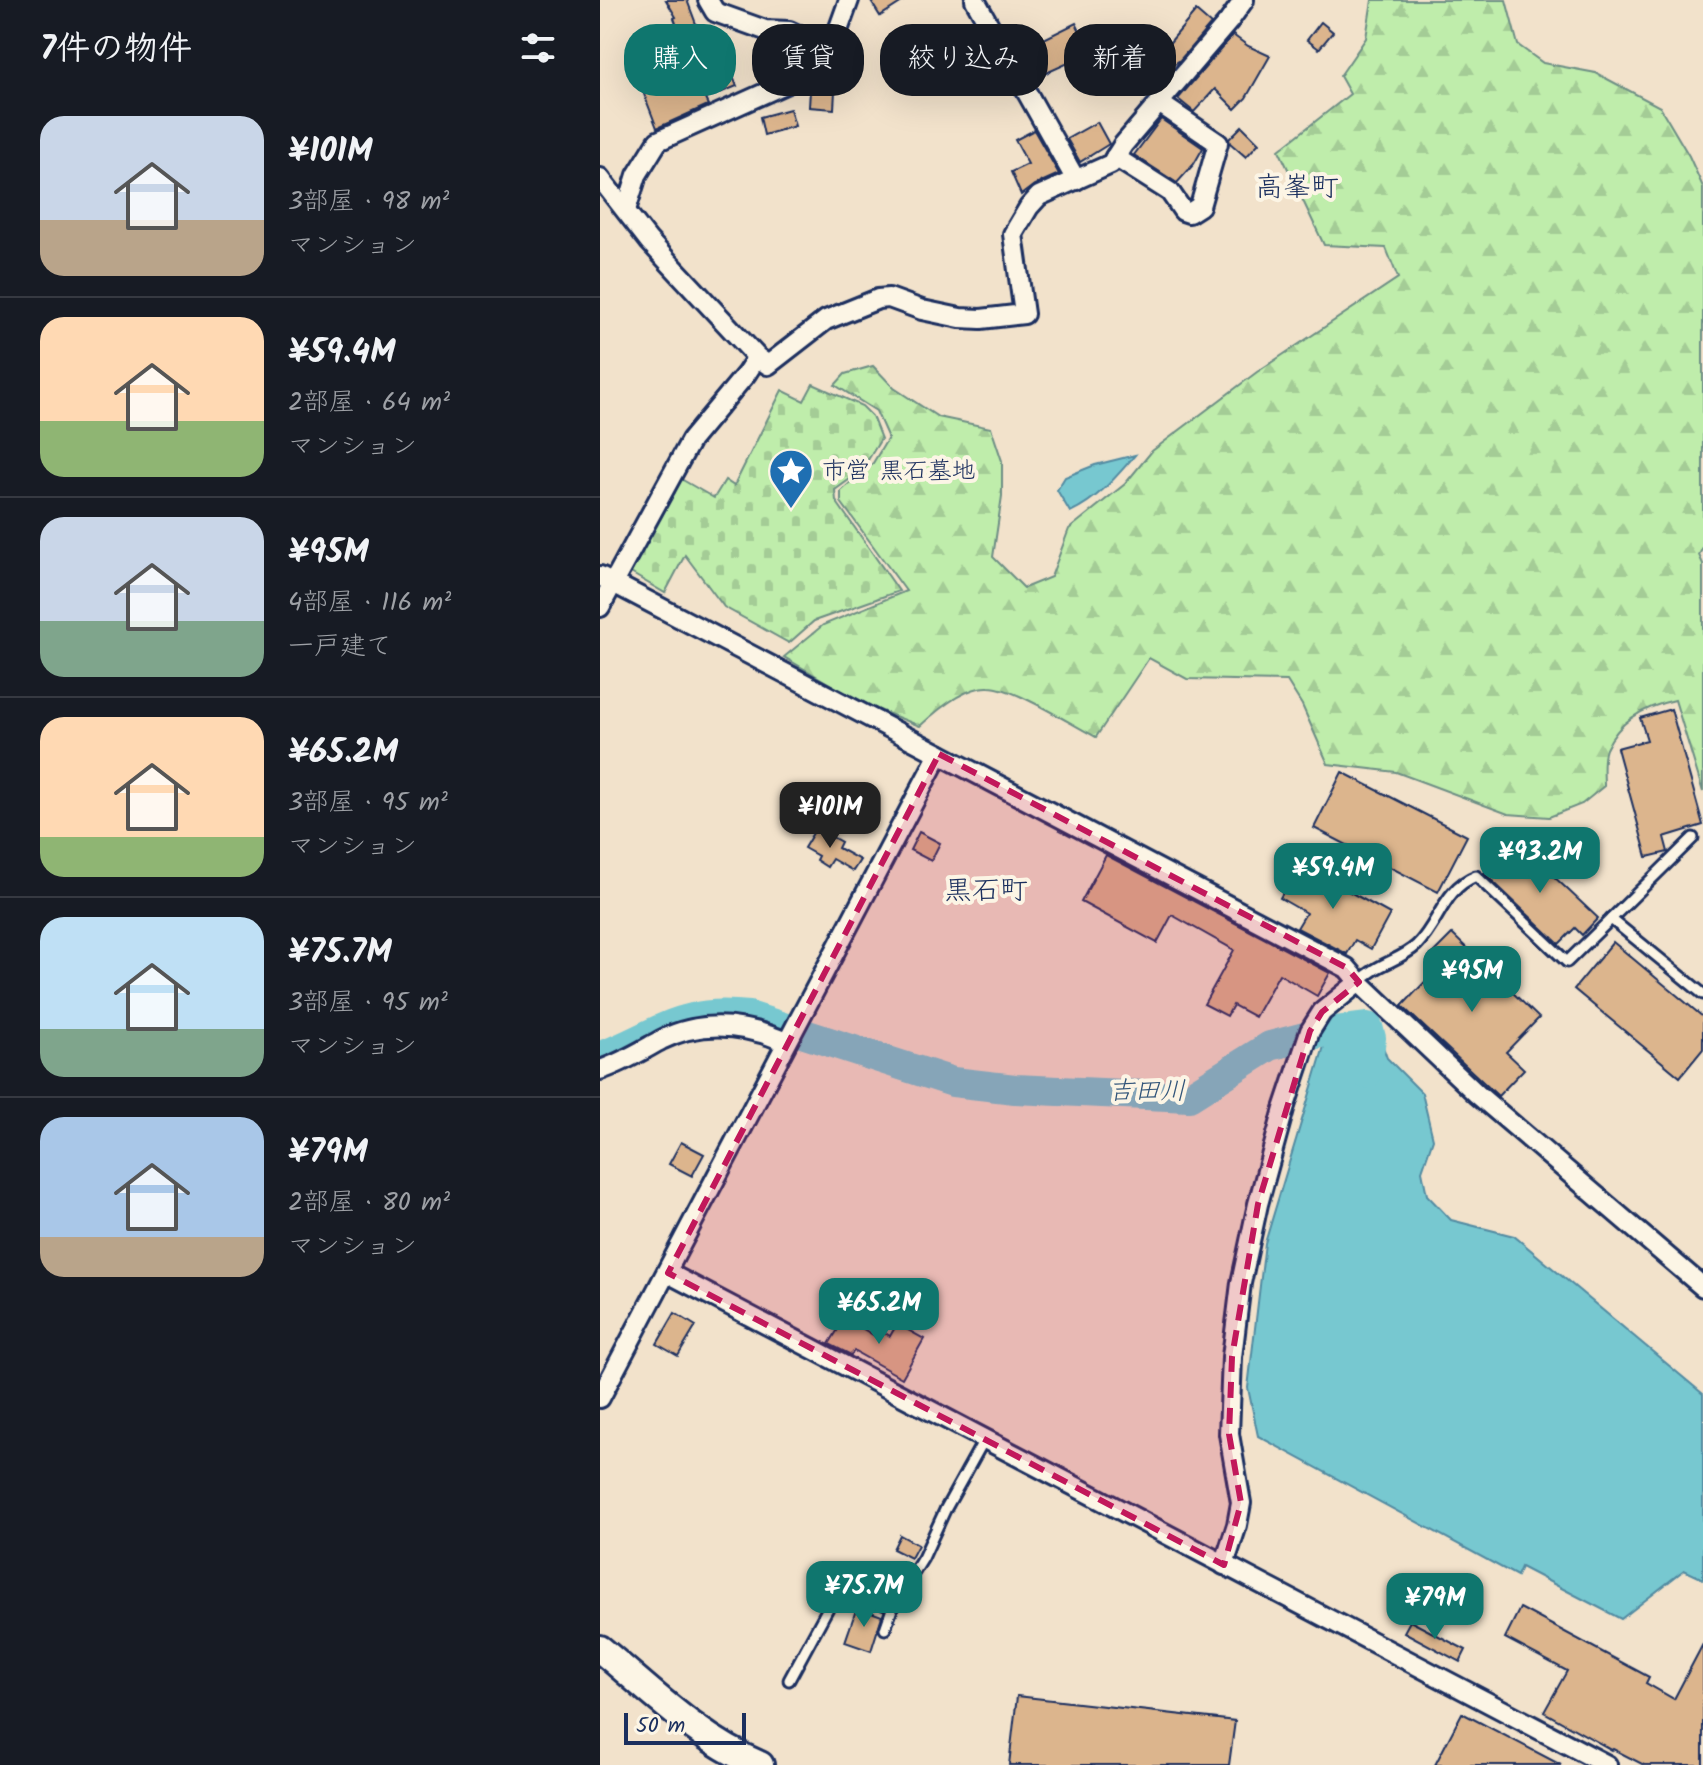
<!DOCTYPE html>
<html lang="ja">
<meta charset="utf-8">
<style>
:root{--surface:#171b24;--page:#242831;--text:#f1f3f6;--muted:#9ea1a6;--line:#363941;--accent:#0f766e}
body{margin:0;font-family:Kalam,"Klee One",sans-serif;background:var(--page);color:var(--text);height:100vh;display:flex;flex-direction:column;font-size:30px;white-space:nowrap}
*{box-sizing:border-box;margin:0}
p{font-size:26px;color:var(--muted)}
.icon{flex:none;width:44px;height:44px;fill:none;stroke:currentColor;stroke-width:2;stroke-linecap:round;stroke-linejoin:round}
.map{position:relative;flex:1;overflow:hidden}
.details{display:flex;flex-direction:column;background:var(--surface);width:600px}
.details>*{flex:none}
.guide{position:absolute;left:24px;top:24px;width:760px;height:72px;display:flex;gap:16px}
.scale{position:absolute;left:24px;bottom:20px;width:122px;box-sizing:border-box;padding-left:8px;border:4px solid #1b2f5e;border-top:0;font-size:22px;line-height:28px;white-space:nowrap;color:#1b2f5e;-webkit-text-stroke:6px #fcf5e5;paint-order:stroke}
.price{position:absolute;translate:-50% -68px;padding:0 18px;border-radius:16px;background:var(--accent);color:#fff;font-size:26px;line-height:52px;filter:drop-shadow(0 2px 4px #0008)}
.price::after{content:'';position:absolute;left:50%;top:48px;width:24px;height:18px;margin-left:-12px;background:inherit;clip-path:polygon(0 0,100% 0,50% 100%)}
.price.on{background:#222;color:#fff}
ul{padding:0;list-style:none}
li{display:flex;align-items:center;gap:24px;height:200px;padding:0 40px}
li+li{border-top:2px solid var(--line)}
li span{display:grid;place-items:center;flex:none;width:224px;height:160px;border-radius:24px;color:#555}
li>.icon{margin-inline-start:auto}
span .icon{width:96px;height:96px;fill:#fffc;stroke-width:1}
li b{font-size:34px}
h2{display:flex;justify-content:space-between;align-items:center;height:96px;padding:0 40px;font-size:34px}
.pill{padding:0 28px;border-radius:32px;background:var(--surface);box-shadow:0 8px 32px #0002;font-size:28px;line-height:72px}
.pill.on{background:var(--accent);color:#fff}
main{display:flex;flex:1;min-height:0}
.map>svg:first-child{display:block}
.forest{fill:url(#forest-firs);stroke:#6d8e84;stroke-width:2}
.cemetery{fill:url(#cemetery-stones);stroke:#6d8e84;stroke-width:2}
.water{fill:#77c8d0;stroke:#528ba2;stroke-width:2}
.lines{fill:none;stroke-linecap:round;stroke-linejoin:round}
.river{stroke:#77c8d0;stroke-width:30}
.building{fill:#dcb58d;stroke:#1b2f5e;stroke-width:2}
.lane-casing{stroke:#1b2f5e;stroke-width:15}
.street-casing{stroke:#1b2f5e;stroke-width:24}
.secondary-casing{stroke:#1b2f5e;stroke-width:32}
.lane{stroke:#fcf5e5;stroke-width:9}
.street{stroke:#fcf5e5;stroke-width:18}
.secondary{stroke:#fcf5e5;stroke-width:26}
.marked{fill:#c2185b;fill-opacity:0.2;stroke:#c2185b;stroke-width:6;stroke-dasharray:16 10;stroke-linejoin:round}
.labels{text-anchor:middle;dominant-baseline:central;stroke-width:8;stroke-linejoin:round;paint-order:stroke}
.poi-label{font-size:24px;fill:#1b2f5e;stroke:#fcf5e5;text-anchor:start}
.water-label{font-size:26px;font-style:italic;fill:#32557a;stroke:#fcf5e5}
.quarter-label{font-size:28px;fill:#1b2f5e;stroke:#fcf5e5}
</style>
<main>
<section class="details">
<h2>7件の物件<svg class="icon" aria-label="filters" viewBox="0 0 24 24"><path d="M4 7h16M4 17h16"/><circle cx="9" cy="7" r="2"/><circle cx="15" cy="17" r="2"/></svg></h2>
<ul>
<li><span style="background:linear-gradient(#c9d6e8 65%,#b9a48a 0)"><svg class="icon" aria-label="home" viewBox="0 0 24 24"><path d="M3 11l9-7 9 7M6 9v11h12V9"/></svg></span><div><b>¥101M</b><p>3部屋 · 98 m²</p><p>マンション</p></div></li>
<li><span style="background:linear-gradient(#ffd9b3 65%,#8fb573 0)"><svg class="icon" aria-label="home" viewBox="0 0 24 24"><path d="M3 11l9-7 9 7M6 9v11h12V9"/></svg></span><div><b>¥59.4M</b><p>2部屋 · 64 m²</p><p>マンション</p></div></li>
<li><span style="background:linear-gradient(#c9d6e8 65%,#7fa58c 0)"><svg class="icon" aria-label="home" viewBox="0 0 24 24"><path d="M3 11l9-7 9 7M6 9v11h12V9"/></svg></span><div><b>¥95M</b><p>4部屋 · 116 m²</p><p>一戸建て</p></div></li>
<li><span style="background:linear-gradient(#ffd9b3 75%,#8fb573 0)"><svg class="icon" aria-label="home" viewBox="0 0 24 24"><path d="M3 11l9-7 9 7M6 9v11h12V9"/></svg></span><div><b>¥65.2M</b><p>3部屋 · 95 m²</p><p>マンション</p></div></li>
<li><span style="background:linear-gradient(#bfe0f5 70%,#7fa58c 0)"><svg class="icon" aria-label="home" viewBox="0 0 24 24"><path d="M3 11l9-7 9 7M6 9v11h12V9"/></svg></span><div><b>¥75.7M</b><p>3部屋 · 95 m²</p><p>マンション</p></div></li>
<li><span style="background:linear-gradient(#a9c7e8 75%,#b9a48a 0)"><svg class="icon" aria-label="home" viewBox="0 0 24 24"><path d="M3 11l9-7 9 7M6 9v11h12V9"/></svg></span><div><b>¥79M</b><p>2部屋 · 80 m²</p><p>マンション</p></div></li>
</ul>
</section>
<div class="map">
<svg width="1103" height="1765" viewBox="0 0 1103 1765">
<defs>
<pattern id="forest-firs" width="22" height="20" patternUnits="userSpaceOnUse" patternTransform="scale(2)"><rect width="22" height="20" fill="#bfedab"/><path d="M5 1l3.5 6h-7zM16 11l3.5 6h-7z" fill="#a4cc96"/></pattern>
<pattern id="cemetery-stones" width="16" height="16" patternUnits="userSpaceOnUse" patternTransform="scale(2)"><rect width="16" height="16" fill="#bfedab"/><path d="M2 7V4a2 2 0 0 1 4 0v3zM10 15v-3a2 2 0 0 1 4 0v3z" fill="#a4cc96"/></pattern>
</defs>
<rect width="100%" height="100%" fill="#f2e2cb"/>
<filter id="ink" filterUnits="userSpaceOnUse"><feTurbulence type="fractalNoise" baseFrequency=".0125" numOctaves="2"/><feDisplacementMap in="SourceGraphic" scale="16" xChannelSelector="R" yChannelSelector="G"/><feConvolveMatrix kernelMatrix="1 2 1 2 8 2 1 2 1" color-interpolation-filters="sRGB"/></filter>
<g filter="url(#ink)">
<!-- forest -->
<path class="forest" d="M772,0H906L918,45L943,63L996,73L1060,107L1089,156L1103,187V547L1099,555L1103,564V792L1075,700C1047,706 1019,720 1006,749C1002,759 1004,775 1004,786L982,804L949,817L908,814L796,772L728,764L702,705L687,681L587,679L549,658L496,737C472,725 414,687 389,687C366,686 336,711 320,726L264,704L184,657L223,625L306,591L241,502V491L273,463L288,438L276,411L235,385L245,374L273,366L294,388L338,417L391,428L402,461V496L393,557L424,588L451,577L469,529L525,484L552,451L657,372L798,278L786,248L724,245L679,150L750,94L740,76L766,38Z"/>
<!-- cemetery -->
<path class="cemetery" d="M213,384L262,406L272,416L281,439L261,471L235,490L236,501L299,591L214,621L189,643L124,607L85,555L65,593L29,572L81,479L114,498L125,480L134,486L182,390L204,401Z"/>
<!-- water -->
<g class="water">
<path d="M535,455C515,478 498,499 470,512L457,490L465,477L495,465Z"/>
<path d="M778,1032L787,1058L822,1093L833,1139L822,1171L827,1195L851,1220L914,1236L1103,1394V1579L1084,1570L1021,1619L921,1567L917,1576L658,1436L648,1388L665,1243L725,1043Z"/>
</g>
<g class="lines">
<!-- river -->
<path class="river" d="M0,1056C32,1046 60,1025 93,1018C111,1013 131,1014 149,1016L353,1082L415,1089L589,1097L670,1046L720,1033L768,1027L771,1038L766,1074"/>
</g>
<!-- building -->
<g class="building">
<path d="M66,0H87L96,24L79,31L74,18L76,17Z"/>
<path d="M270,0H305L280,16Z"/>
<path d="M596,11L611,24L580,60L559,75L544,53L562,41L566,47Z"/>
<path d="M721,22L733,32L719,49L707,40Z"/>
<path d="M476,23L495,62L482,69L477,59L433,79L419,50L410,39L437,35L438,42Z"/>
<path d="M633,35L648,46L670,56L646,98L635,109L615,89L594,112L578,99Z"/>
<path d="M192,46L203,51L206,60L181,68L176,51Z"/>
<path d="M128,66L137,86L105,99L108,105L57,128L42,89L88,69L94,80Z"/>
<path d="M210,90L235,91L234,109L209,107Z"/>
<path d="M190,109L195,126L164,135L160,117Z"/>
<path d="M561,119L603,148L594,164L577,183L534,155Z"/>
<path d="M497,122L509,144L480,162L467,139Z"/>
<path d="M642,126L659,143L646,157L630,143L629,139Z"/>
<path d="M434,130L459,174L434,185L421,195L411,172L428,164L415,140Z"/>
<path d="M1071,709L1103,825L1064,837L1068,852L1047,857L1017,748L1047,740L1040,718Z"/>
<path d="M742,772L867,836L838,892L714,828Z"/>
<path d="M216,828L241,842L238,848L260,860L253,871L232,859L227,867L216,860L218,856L204,848Z"/>
<path d="M319,832L340,843L331,861L310,850Z"/>
<path d="M918,843L998,918L982,935L975,928L959,944L884,873L896,859L900,863Z"/>
<path d="M506,855L730,973L717,996L679,974L655,1017L633,1005L627,1016L604,1004L634,950L572,915L557,943L481,902Z"/>
<path d="M699,864L790,914L771,949L755,940L747,954L697,928L706,913L680,898Z"/>
<path d="M852,934L939,1018L906,1052L924,1069L898,1096L802,1006L839,967L829,957Z"/>
<path d="M1013,942L1103,1017V1049L1080,1077L974,989Z"/>
<path d="M81,1142L104,1154L92,1176L69,1164Z"/>
<path d="M75,1313L96,1326L78,1356L57,1344Z"/>
<path d="M245,1318L275,1336L279,1329L290,1336L297,1324L324,1339L302,1378L254,1351L251,1355L229,1344Z"/>
<path d="M300,1535L318,1545L311,1558L293,1549Z"/>
<path d="M257,1607L282,1616L271,1651L245,1642Z"/>
<path d="M920,1608L1049,1677L1046,1683L1074,1699L1103,1644V1765H1044L1013,1749L1012,1750L944,1712L967,1671L905,1638Z"/>
<path d="M810,1621L866,1650L860,1662L804,1632Z"/>
<path d="M417,1696L635,1721L629,1765H409Z"/>
<path d="M862,1713L961,1765H835Z"/>
</g>
<g class="lines">
<!-- lane casing -->
<g class="lane-casing">
<g id="lane">
<path d="M1011,919L1093,838"/>
<path d="M759,982C777,963 800,961 817,945C840,922 843,889 876,876L967,962L1011,919L1103,994"/>
<path d="M285,1629L293,1606L323,1558L345,1510L385,1438"/>
<path d="M189,1680L235,1595L242,1592L293,1606"/>
</g>
</g>
<!-- street casing -->
<g class="street-casing">
<g id="street">
<path d="M108,0L115,12L165,30L189,31L228,49"/>
<path d="M375,0L476,180"/>
<path d="M515,157L570,192L583,211L589,213L600,206L618,143L559,103"/>
<path d="M0,178L49,241L157,357L168,365L226,320L278,299L289,298L322,310L360,318L381,319L424,314L413,234L429,207L439,196L511,164L523,145L629,21L644,0"/>
<path d="M26,210L37,175L58,141L214,71L236,36L249,0"/>
<path d="M0,576L747,968L759,982L877,1094L1103,1287"/>
<path d="M0,607L91,440L146,374L157,357"/>
<path d="M0,1070C22,1063 41,1051 61,1040C103,1019 145,1024 186,1042"/>
<path d="M68,1273L1007,1765"/>
<path d="M0,1398L339,754"/>
<path d="M624,1565L637,1525L641,1503L629,1434L632,1357L641,1283L658,1204L684,1109L710,1031L722,1012L759,982"/>
</g>
</g>
<!-- secondary casing -->
<g class="secondary-casing">
<path id="secondary" d="M0,1649C50,1690 99,1740 160,1765"/>
</g>
<!-- lane -->
<use href="#lane" class="lane"/>
<!-- street -->
<use href="#street" class="street"/>
<!-- secondary -->
<use href="#secondary" class="secondary"/>
</g>
</g>
<!-- marked area -->
<path class="marked" d="M339,754L747,968L759,982L722,1012L710,1031L658,1204L632,1357L629,1434L641,1503L624,1565L68,1273Z"/>
<!-- icons -->
<defs>
<g id="sight-pin" transform="scale(2.3)"><path d="M0 17L-7.5 6A9.5 9.5 0 1 1 7.5 6Z" fill="#1f6fb2" stroke="#fcf5e5"/><path d="M0-6L1.8-2.2L6-1.7L2.9 1.2L3.7 5.4L0 3.3L-3.7 5.4L-2.9 1.2L-6-1.7L-1.8-2.2Z" fill="#fff"/></g>
</defs>
<g fill-rule="evenodd">
<use href="#sight-pin" x="191" y="471"/>
</g>
<g class="labels">
<!-- poi labels -->
<g class="poi-label">
<text x="222" y="471">市営 黒石墓地</text>
</g>
<!-- water labels -->
<g class="water-label">
<text x="547" y="1092">吉田川</text>
</g>
<!-- quarter labels -->
<g class="quarter-label">
<text x="697" y="188">高峯町</text>
<text x="386" y="891">黒石町</text>
</g>
</g>
</svg>
<div class="scale">50 m</div>
<b class="price on" style="left:230px;top:850px">¥101M</b>
<b class="price" style="left:940px;top:895px">¥93.2M</b>
<b class="price" style="left:733px;top:911px">¥59.4M</b>
<b class="price" style="left:872px;top:1014px">¥95M</b>
<b class="price" style="left:279px;top:1346px">¥65.2M</b>
<b class="price" style="left:264px;top:1629px">¥75.7M</b>
<b class="price" style="left:835px;top:1641px">¥79M</b>
<div class="guide">
<a class="pill on">購入</a>
<a class="pill">賃貸</a>
<a class="pill">絞り込み</a>
<a class="pill">新着</a>
</div>
</div>
</main>
